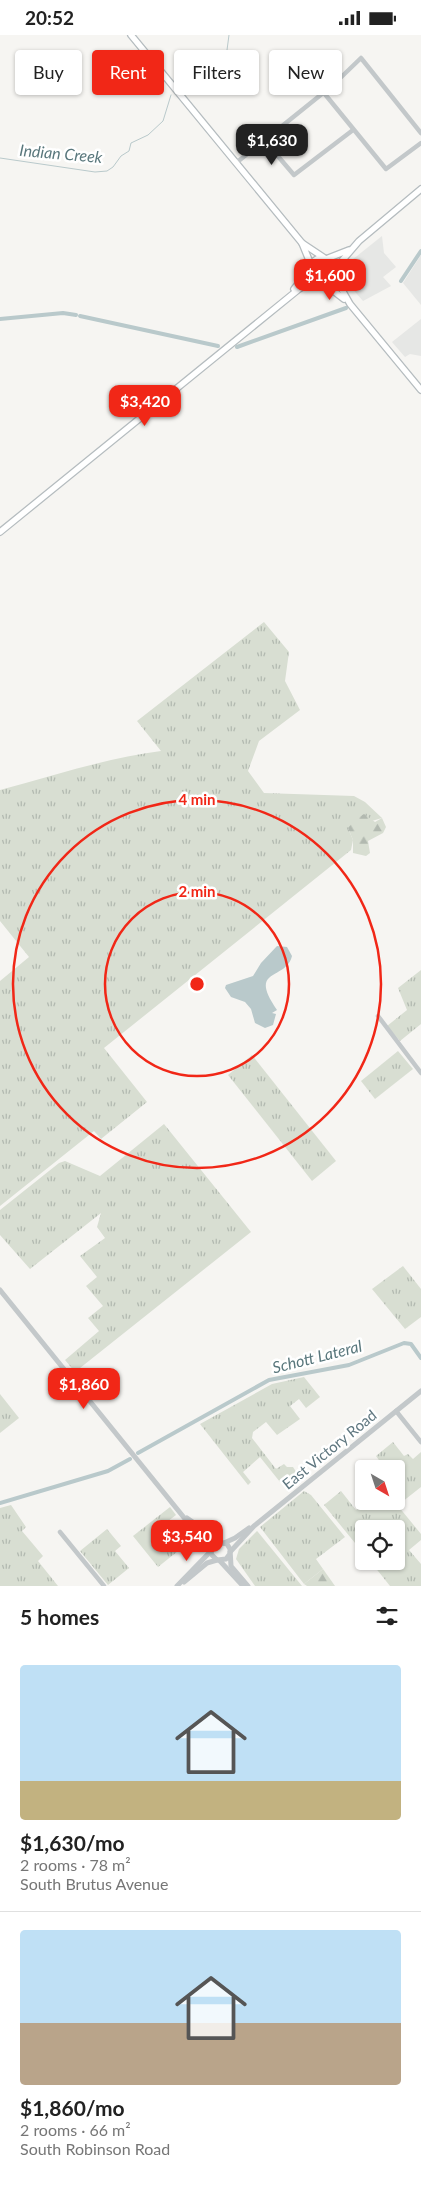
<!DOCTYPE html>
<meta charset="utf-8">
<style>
:root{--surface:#fff;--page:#f2f2f2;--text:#222;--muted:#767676;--line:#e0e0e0;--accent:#f12717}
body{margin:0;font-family:Lato,sans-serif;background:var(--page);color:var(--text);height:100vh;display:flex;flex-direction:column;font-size:19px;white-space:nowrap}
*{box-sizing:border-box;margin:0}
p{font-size:16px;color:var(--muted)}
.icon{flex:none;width:28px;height:28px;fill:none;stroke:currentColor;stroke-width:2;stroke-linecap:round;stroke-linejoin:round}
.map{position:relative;height:1551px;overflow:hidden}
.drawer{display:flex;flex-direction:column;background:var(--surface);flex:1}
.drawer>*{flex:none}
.hud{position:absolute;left:15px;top:15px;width:391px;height:45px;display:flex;gap:10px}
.needle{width:32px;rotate:141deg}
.buttons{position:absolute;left:355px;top:1425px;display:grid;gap:10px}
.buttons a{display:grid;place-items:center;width:50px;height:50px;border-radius:5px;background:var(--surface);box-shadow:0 1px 4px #0004;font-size:25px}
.price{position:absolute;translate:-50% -42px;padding:0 11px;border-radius:10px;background:var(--accent);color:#fff;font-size:16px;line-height:32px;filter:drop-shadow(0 1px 2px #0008)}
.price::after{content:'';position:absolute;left:50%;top:30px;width:15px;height:11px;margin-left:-8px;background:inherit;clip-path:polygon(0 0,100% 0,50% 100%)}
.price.on{background:#222;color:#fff}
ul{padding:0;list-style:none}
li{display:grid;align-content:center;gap:10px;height:265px;padding:0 20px}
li+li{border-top:1px solid var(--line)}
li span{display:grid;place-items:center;height:155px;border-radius:5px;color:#555}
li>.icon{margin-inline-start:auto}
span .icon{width:90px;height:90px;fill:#fffc;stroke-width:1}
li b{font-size:21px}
h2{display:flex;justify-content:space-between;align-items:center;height:60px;padding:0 20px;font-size:21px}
.tag{padding:0 18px;border-radius:5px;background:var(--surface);box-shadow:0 1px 4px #0004;font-size:18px;line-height:45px}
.tag.on{background:var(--accent);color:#fff}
.status{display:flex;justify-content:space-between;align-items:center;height:35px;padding:0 25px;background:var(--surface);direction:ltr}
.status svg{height:14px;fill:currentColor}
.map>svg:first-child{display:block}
.built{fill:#e6e7e5}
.grass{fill:url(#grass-tufts)}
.forest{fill:url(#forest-firs)}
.water{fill:#b9c9cb}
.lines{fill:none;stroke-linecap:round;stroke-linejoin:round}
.stream{stroke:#b9c9cb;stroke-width:1}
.canal{stroke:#b9c9cb;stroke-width:4}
.secondary-casing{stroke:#b5bcbf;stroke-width:8}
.minor{stroke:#c3c8ca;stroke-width:4.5}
.tertiary{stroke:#c3c8ca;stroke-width:5}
.secondary{stroke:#fff;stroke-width:5.5}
.ring{fill:none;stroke:#f12717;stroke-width:2.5}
.labels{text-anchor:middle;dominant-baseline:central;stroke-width:5;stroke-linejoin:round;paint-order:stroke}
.street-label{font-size:15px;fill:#5e767f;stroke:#fff}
.water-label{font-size:16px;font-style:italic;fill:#59777c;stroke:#fff}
.centre{fill:#f12717;stroke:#fff;stroke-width:2.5}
.ring-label{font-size:15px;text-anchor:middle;font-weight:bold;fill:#f12717;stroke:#fff;stroke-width:5;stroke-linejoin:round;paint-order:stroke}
</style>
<div class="status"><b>20:52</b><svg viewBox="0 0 49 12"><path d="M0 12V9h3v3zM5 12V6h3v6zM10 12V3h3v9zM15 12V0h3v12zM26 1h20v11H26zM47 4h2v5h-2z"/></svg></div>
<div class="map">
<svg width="421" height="1551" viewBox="0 0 421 1551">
<defs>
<pattern id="grass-tufts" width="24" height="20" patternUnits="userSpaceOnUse" patternTransform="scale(1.25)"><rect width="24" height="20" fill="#d8ded2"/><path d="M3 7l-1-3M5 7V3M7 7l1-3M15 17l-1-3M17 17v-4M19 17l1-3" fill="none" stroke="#b2b9b0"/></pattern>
<pattern id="forest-firs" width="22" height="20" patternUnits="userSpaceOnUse" patternTransform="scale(1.25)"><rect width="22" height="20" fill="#d8ded2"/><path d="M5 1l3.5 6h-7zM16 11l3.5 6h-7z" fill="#b2b9b0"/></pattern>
</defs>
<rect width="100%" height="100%" fill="#f6f5f2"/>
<!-- built -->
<g class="built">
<path d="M382,201L384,218L396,232L383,242L391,251L363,266L344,244L342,236L347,229Z"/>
<path d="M421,220V270L403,248Z"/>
<path d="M421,284V321L410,319L405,322L392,307Z"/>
</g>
<!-- grass -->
<g class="grass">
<path d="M264,587L289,617L285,646L300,675L259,706L248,736L264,758L354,761L365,767L382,783L348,793L353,805L351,815L104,1013L147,1067L101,1104L94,1096L0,1171V946L29,922L0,886V755C53,741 106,723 161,716L137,686Z"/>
<path d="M421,935V989L400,1006L387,991L407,975L398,953Z"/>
<path d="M398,1016L413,1034L375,1064L361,1046Z"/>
<path d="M252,1020L336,1126L312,1146L228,1040Z"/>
<path d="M164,1089L251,1197L75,1337L65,1325L99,1296L88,1283L103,1271L86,1251L97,1242L80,1221L105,1203L97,1192L101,1178L30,1234L0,1200V1175L59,1128L65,1126L100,1141Z"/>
<path d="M403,1231L421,1254V1282L405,1294L372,1254Z"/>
<path d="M304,1342L320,1362L306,1373L299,1364L290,1371L300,1384L277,1400L266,1387L253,1397L252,1403L276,1434L284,1429L287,1432H293L302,1446L288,1457L260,1422L243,1437L251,1447L248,1450L200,1389L272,1349Z"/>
<path d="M0,1359L19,1383L0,1398Z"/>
<path d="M393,1407L404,1421L408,1419L413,1424L421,1417V1452L402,1467L396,1460V1434L375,1433L381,1428L376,1421Z"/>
<path d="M304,1456L311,1460L345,1502L316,1524L323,1534L304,1549L260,1492Z"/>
<path d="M341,1456L356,1475L366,1466H394L421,1499V1505L409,1515L421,1529V1551H390L370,1526H396V1494H364V1519L324,1470Z"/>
<path d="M11,1470L26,1492L22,1496L43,1521L38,1526L58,1551H0V1473Z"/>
<path d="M170,1472L176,1480L155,1496L167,1512L187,1496L193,1504L158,1532L133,1501Z"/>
<path d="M107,1494L121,1511L115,1516L129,1533L108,1550L80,1516Z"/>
<path d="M257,1496L258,1497L302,1551H255L236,1524L239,1514Z"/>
</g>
<!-- forest -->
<g class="forest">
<path d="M364,779L375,787L382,783L386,792L383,798L368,806L370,818L366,821L353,818V805L348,793L355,785Z"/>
<path d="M323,1534L335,1551H307L304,1549Z"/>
</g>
<!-- water -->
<path class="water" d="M277,911L287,912L292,921C286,946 247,932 277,975L272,978L276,979L273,990L265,993L255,988L251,974L245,967L231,962L225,953L226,950L253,941L261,928Z"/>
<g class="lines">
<!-- stream -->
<g class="stream">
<path d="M181,54L184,49L190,50L196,43L209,45L225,30L229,0"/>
<path d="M0,123L95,137L107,136L113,132L121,121L129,116L131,108L148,100L163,86L171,60"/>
</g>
<!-- canal -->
<g class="canal">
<path d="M401,246L421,216"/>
<path d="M80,281L218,311"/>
<path d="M0,284L63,278L76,280"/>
<path d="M237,312L346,273"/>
<path d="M138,1418L269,1345L349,1330L404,1308L411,1309L421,1323"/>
<path d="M0,1468L108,1436L130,1424"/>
</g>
<!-- secondary casing -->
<g class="secondary-casing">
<g id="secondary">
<path d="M131,0L302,208L311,230"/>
<path d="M302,208L323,222"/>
<circle cx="322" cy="235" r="12"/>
<path d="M326,224L349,215"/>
<path d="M334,235L359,206L421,154"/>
<path d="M333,239L350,269L421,355"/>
<path d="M322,247L344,264"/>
<path d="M294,254L310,234"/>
<path d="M0,497L299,254L307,249L319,246"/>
</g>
</g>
<!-- minor -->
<g class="minor">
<path d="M324,58L386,134L421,108"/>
<path d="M265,106L294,140L353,95"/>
<path d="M236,128L333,50L361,23L421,98"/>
<path d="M378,981L421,1038"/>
<path d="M396,1376L421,1407"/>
<path d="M60,1497L104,1551"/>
</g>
<!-- tertiary -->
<g class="tertiary">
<path d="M0,1255L190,1490L206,1503L212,1513"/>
<path d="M187,1483L221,1507"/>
<path d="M224,1508L235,1503L249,1493"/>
<path d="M230,1517L254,1491L421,1356"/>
<path d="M229,1520L226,1524L217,1525L211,1519L212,1513L218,1507L227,1509L230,1514L231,1531L248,1551"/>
<path d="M220,1526L243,1551"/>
<path d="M184,1547L207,1528L217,1525"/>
<path d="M177,1551L211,1516"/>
</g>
<!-- secondary -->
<use href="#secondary" class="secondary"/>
</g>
<!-- distance rings -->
<g class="ring">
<circle cx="197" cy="949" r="92"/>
<circle cx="197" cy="949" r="184"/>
</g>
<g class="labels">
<!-- street labels -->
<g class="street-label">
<text transform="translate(329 1414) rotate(-39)">East Victory Road</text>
</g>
<!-- water labels -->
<g class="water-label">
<text transform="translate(61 118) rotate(5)">Indian Creek</text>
<text transform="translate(317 1321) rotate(-14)">Schott Lateral</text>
</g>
</g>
<circle cx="197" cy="949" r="8" class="centre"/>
<g class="ring-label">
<text x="197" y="770">4 min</text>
<text x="197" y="862">2 min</text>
</g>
</svg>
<div class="buttons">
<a><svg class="needle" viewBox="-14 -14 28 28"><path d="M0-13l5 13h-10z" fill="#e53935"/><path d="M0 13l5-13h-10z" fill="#767676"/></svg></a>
<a><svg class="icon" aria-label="locate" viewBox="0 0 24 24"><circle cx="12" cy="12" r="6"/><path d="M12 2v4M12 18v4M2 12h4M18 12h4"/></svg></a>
</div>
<b class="price on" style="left:272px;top:131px">$1,630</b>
<b class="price" style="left:330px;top:266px">$1,600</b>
<b class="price" style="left:145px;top:392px">$3,420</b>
<b class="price" style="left:84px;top:1375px">$1,860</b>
<b class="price" style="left:187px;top:1527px">$3,540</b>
<div class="hud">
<a class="tag">Buy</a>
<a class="tag on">Rent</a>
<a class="tag">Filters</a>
<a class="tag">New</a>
</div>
</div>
<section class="drawer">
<h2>5 homes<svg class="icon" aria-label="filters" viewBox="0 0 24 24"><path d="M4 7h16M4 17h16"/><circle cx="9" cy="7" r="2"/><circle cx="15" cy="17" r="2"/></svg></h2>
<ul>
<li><span style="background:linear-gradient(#bfe0f5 75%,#c2b280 0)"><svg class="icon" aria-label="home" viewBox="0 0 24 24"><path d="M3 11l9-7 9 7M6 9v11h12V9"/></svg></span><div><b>$1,630/mo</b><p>2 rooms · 78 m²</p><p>South Brutus Avenue</p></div></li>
<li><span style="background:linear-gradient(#bfe0f5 60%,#b9a48a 0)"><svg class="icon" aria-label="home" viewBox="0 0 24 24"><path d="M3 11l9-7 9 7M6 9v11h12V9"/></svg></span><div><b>$1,860/mo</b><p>2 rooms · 66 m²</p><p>South Robinson Road</p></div></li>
</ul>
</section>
